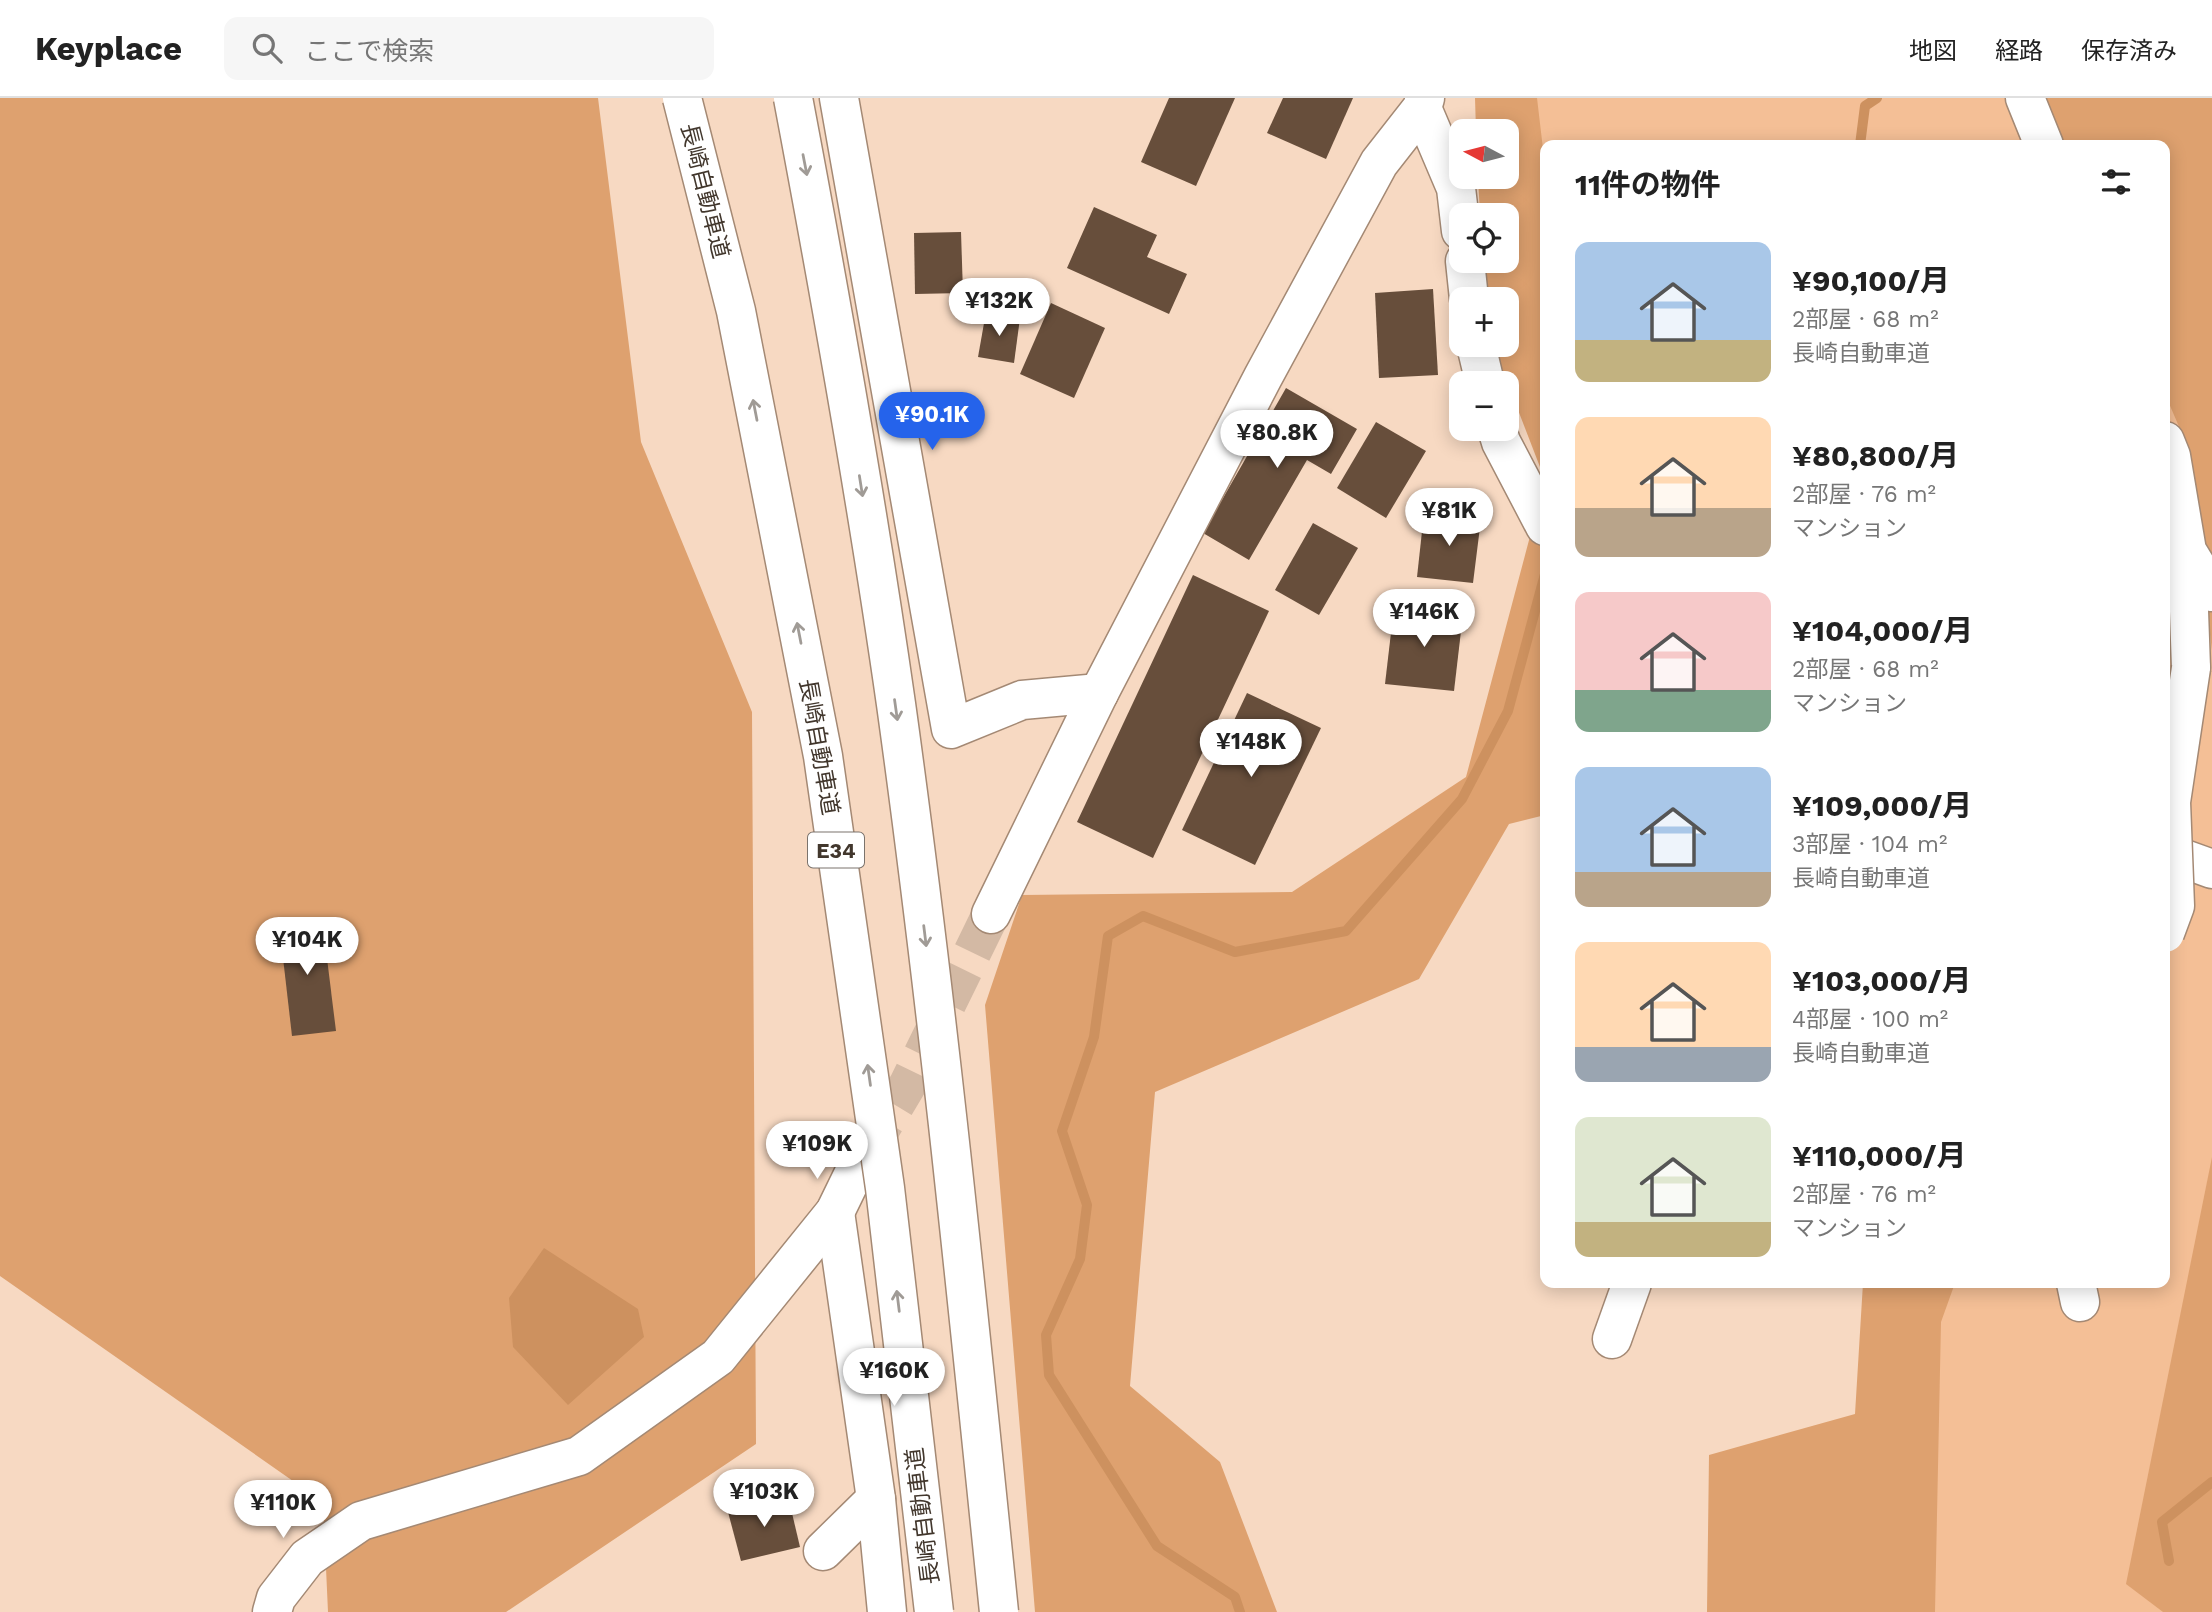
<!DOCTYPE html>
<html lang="ja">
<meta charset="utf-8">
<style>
:root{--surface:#fff;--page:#f6f6f6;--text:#222;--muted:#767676;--line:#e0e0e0;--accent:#2563eb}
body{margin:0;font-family:"Work Sans","Noto Sans JP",sans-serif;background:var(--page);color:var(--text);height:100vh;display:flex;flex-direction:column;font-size:26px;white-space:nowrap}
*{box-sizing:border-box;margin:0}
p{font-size:23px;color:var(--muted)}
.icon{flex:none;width:38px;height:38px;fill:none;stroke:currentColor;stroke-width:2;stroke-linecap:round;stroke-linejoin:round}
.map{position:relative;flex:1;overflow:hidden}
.drawer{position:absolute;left:1540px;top:42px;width:630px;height:1148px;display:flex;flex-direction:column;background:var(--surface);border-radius:14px;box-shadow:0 4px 18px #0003}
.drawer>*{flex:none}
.needle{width:46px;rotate:277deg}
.controls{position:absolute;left:1449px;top:21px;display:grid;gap:14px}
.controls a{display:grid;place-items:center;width:70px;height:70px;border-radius:14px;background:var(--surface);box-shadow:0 4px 18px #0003;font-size:35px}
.price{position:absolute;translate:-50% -60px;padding:0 16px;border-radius:24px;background:#fff;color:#222;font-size:23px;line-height:46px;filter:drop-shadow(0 2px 4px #0008)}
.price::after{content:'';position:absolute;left:50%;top:42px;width:21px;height:16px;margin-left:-10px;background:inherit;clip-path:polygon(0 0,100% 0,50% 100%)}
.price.on{background:var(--accent);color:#fff}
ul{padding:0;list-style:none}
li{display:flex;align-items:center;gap:21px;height:175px;padding:0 35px}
li span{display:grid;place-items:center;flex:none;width:196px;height:140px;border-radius:14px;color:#555}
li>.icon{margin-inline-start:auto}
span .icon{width:84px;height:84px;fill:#fffc;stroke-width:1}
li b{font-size:30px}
h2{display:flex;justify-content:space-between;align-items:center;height:84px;padding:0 35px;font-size:30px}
header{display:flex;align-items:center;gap:42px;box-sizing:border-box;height:98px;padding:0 35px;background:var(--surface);border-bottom:2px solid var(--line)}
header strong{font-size:33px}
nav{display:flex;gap:38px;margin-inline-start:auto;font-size:24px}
.search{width:490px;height:63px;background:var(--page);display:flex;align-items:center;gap:18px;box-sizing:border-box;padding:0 24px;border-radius:14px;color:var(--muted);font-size:26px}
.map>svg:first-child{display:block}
.green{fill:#f4bf96}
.forest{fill:#dea16f}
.water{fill:#cd915f}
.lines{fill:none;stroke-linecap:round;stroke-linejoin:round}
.stream{stroke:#cd915f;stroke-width:10}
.building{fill:#674e3b}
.minor-tunnel{stroke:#d3b9a4;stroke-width:38;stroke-dasharray:38 19;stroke-linecap:butt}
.minor-casing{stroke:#a48974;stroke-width:41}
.minor{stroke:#fff;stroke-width:38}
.minor-bridge-casing{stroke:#a48974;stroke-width:41;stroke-linecap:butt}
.highway-bridge-casing{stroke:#a48974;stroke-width:41;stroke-linecap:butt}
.minor-bridge{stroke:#fff;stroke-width:38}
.highway-bridge{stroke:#fff;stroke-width:38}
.oneway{stroke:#a09b96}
.labels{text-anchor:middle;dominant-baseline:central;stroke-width:7;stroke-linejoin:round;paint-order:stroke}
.shield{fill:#fff;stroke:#7b736c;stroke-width:2}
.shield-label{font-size:21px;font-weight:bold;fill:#42372d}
.street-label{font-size:23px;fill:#42372d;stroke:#fff}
</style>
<header>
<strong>Keyplace</strong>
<div class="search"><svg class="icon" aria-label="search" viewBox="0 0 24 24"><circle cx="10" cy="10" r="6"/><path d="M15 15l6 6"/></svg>ここで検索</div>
<nav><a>地図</a><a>経路</a><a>保存済み</a></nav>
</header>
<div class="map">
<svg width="2212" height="1514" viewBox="0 0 2212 1514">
<rect width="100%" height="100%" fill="#f7d9c2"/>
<!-- green -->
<path class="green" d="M1515,0H2212V1514H1854L1885,1185H2165V47H1545V262Z"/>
<!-- forest -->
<g class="forest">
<path d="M0,0H598L641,344L752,614L756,1346L506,1514H328L323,1404L0,1178Z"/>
<path d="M1475,0H1537L1545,68V717L1509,726L1419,881L1155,994L1130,1288L1220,1364L1277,1514H1035L985,907L1022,797L1292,794L1466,679L1545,382L1493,247H1507V201H1483L1482,163H1507V117H1480L1478,79H1507V33H1476Z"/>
<path d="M2038,0H2212V552L2186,345L2165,296V47H2058Z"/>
<path d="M2212,1059V1514H2163L2126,1486Z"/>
<path d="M1863,1185H1955L1941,1224L1935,1514H1707L1709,1357L1855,1316Z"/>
</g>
<!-- water -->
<path class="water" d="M544,1150L638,1211L644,1239L568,1307L513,1249L509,1200Z"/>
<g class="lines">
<!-- stream -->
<g class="stream">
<path d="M1860,47L1865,8L1877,0"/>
<path d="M2169,1463L2162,1424L2212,1384"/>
<path d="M1240,1514L1235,1499L1157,1448L1049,1277L1046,1237L1080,1161L1087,1107L1062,1033L1094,939L1108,838L1143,818L1235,854L1346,833L1462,701L1508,613L1545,476"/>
</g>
</g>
<!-- building -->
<g class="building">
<path d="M1169,0H1235L1196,88L1141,64Z"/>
<path d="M1283,0H1353L1326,61L1267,35Z"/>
<path d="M1094,109L1157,137L1147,159L1187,176L1169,216L1067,170Z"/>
<path d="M961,134L963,195L915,196L914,135Z"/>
<path d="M1433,191L1438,277L1379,280L1375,195Z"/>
<path d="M1051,205L1105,230L1074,300L1020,276Z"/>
<path d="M986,214L1020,220L1014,265L978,259Z"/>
<path d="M1286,290L1357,331L1331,376L1307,362L1249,462L1203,435Z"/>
<path d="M1376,324L1426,353L1386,420L1337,390Z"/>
<path d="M1424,415L1481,421L1473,485L1417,479Z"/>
<path d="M1313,425L1358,450L1319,517L1275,492Z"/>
<path d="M1193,477L1269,513L1153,760L1077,724Z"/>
<path d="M1394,509L1463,516L1454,593L1385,586Z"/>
<path d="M1247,595L1321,630L1255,767L1182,732Z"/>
<path d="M322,820L336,933L292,938L279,825Z"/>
<path d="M788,1398L800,1449L741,1463L728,1414Z"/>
</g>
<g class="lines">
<!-- minor-tunnel -->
<path class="minor-tunnel" d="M866,1056L908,986L991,816"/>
<!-- minor casing -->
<g class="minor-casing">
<g id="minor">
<path d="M839,0L951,631L1022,602L1099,595"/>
<path d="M2025,0L2044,47"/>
<path d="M1422,10L1456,90L1461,133"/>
<path d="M1465,163L1469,201"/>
<path d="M1476,247L1485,285"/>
<path d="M1497,331L1501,344L1545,428"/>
<path d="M2165,343L2171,358L2187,453L2212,494"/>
<path d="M2187,456L2191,570"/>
<path d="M2165,754L2212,771"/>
<path d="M991,816L1099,595L1263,279L1379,65L1422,10L1425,0"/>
<path d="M835,1114L876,1401L887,1514"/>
<path d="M2076,1185L2080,1204"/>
<path d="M1612,1241L1632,1185"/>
<path d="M823,1453L876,1401"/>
<path d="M272,1514L276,1500L307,1460L361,1423L579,1358L718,1259L835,1114L853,1077"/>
</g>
</g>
<!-- minor -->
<use href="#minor" class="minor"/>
<!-- minor-bridge casing -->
<g class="minor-bridge-casing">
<path id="minor-bridge" d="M2165,835L2175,808L2171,704L2191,570"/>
</g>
<!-- highway-bridge casing -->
<g class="highway-bridge-casing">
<g id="highway-bridge">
<path d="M682,0L736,213L823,658L885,1090L934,1514"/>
<path d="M793,0C831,201 867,403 896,606C938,908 968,1211 999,1514"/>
</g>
</g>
<!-- minor-bridge -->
<use href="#minor-bridge" class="minor-bridge"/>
<!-- highway-bridge -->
<use href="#highway-bridge" class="highway-bridge"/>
</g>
<!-- one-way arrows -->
<defs><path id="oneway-shaft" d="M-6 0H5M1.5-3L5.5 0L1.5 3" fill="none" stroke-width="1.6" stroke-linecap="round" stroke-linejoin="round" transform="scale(1.75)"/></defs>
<g class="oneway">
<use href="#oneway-shaft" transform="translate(805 67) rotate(79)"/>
<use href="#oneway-shaft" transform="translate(755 312) rotate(-101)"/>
<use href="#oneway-shaft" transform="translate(861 388) rotate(81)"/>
<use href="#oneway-shaft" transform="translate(799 535) rotate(-101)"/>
<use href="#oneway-shaft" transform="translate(896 612) rotate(82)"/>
<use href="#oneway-shaft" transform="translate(925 838) rotate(83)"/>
<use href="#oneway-shaft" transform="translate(869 977) rotate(-98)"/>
<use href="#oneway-shaft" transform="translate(898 1203) rotate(-97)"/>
</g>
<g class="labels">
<!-- shield labels -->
<rect class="shield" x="808" y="734.5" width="56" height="35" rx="5"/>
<g class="shield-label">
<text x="836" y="752">E34</text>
</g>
<!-- street labels -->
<g class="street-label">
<text transform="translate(705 93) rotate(76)">長崎自動車道</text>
<text transform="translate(819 649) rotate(80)">長崎自動車道</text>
<text transform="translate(923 1418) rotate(-97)">長崎自動車道</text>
</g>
</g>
</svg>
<div class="controls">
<a><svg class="needle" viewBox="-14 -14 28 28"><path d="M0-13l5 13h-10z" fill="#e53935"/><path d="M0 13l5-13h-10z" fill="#767676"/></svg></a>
<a><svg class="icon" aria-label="locate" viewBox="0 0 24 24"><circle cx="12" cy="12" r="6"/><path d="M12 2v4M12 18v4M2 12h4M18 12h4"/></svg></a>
<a>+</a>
<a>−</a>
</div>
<b class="price" style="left:999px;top:240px">¥132K</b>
<b class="price on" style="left:932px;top:354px">¥90.1K</b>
<b class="price" style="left:1277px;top:372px">¥80.8K</b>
<b class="price" style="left:1449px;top:450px">¥81K</b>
<b class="price" style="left:1424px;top:551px">¥146K</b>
<b class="price" style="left:1251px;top:681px">¥148K</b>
<b class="price" style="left:307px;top:879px">¥104K</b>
<b class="price" style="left:817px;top:1083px">¥109K</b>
<b class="price" style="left:894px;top:1310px">¥160K</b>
<b class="price" style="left:764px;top:1431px">¥103K</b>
<b class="price" style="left:283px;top:1442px">¥110K</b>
<section class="drawer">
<h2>11件の物件<svg class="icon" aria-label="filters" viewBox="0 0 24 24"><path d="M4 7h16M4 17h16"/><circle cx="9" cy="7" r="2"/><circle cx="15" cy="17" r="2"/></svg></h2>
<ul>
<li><span style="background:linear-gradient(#a9c7e8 70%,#c2b280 0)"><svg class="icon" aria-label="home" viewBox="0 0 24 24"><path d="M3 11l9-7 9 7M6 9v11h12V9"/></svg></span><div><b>¥90,100/月</b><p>2部屋 · 68 m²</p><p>長崎自動車道</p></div></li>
<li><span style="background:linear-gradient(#ffd9b3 65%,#b9a48a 0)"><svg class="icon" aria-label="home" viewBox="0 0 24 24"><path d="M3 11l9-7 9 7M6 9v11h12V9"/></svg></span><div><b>¥80,800/月</b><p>2部屋 · 76 m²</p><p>マンション</p></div></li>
<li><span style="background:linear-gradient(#f6c9c9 70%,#7fa58c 0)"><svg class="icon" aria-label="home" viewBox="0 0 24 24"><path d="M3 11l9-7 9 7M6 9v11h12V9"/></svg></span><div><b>¥104,000/月</b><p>2部屋 · 68 m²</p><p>マンション</p></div></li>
<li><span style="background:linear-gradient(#a9c7e8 75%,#b9a48a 0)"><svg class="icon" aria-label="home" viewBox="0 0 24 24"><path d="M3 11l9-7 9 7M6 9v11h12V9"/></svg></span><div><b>¥109,000/月</b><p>3部屋 · 104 m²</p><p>長崎自動車道</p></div></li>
<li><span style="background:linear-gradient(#ffd9b3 75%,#9aa5b1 0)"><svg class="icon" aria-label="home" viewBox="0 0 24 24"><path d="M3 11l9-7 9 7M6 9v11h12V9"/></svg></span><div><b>¥103,000/月</b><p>4部屋 · 100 m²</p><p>長崎自動車道</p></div></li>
<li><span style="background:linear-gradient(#dfe7d0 75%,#c2b280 0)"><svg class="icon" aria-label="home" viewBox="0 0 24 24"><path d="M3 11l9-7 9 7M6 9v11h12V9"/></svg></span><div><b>¥110,000/月</b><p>2部屋 · 76 m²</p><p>マンション</p></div></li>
</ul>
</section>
</div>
